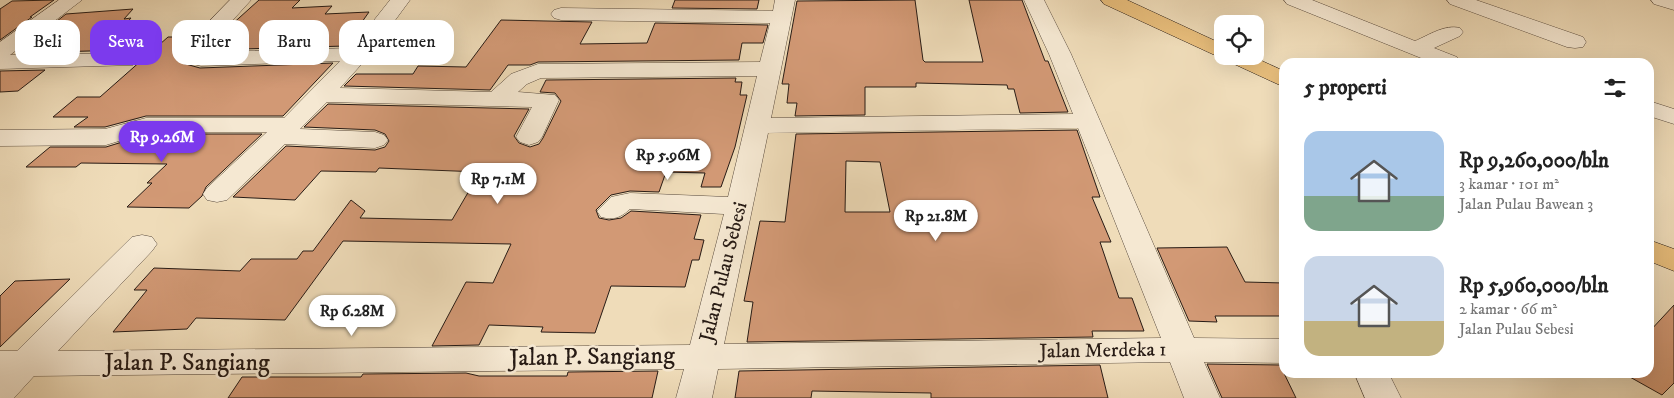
<!DOCTYPE html>
<html lang="id">
<meta charset="utf-8">
<style>
:root{--surface:#fff;--page:#f6f6f6;--text:#222;--muted:#767676;--accent:#7c3aed}
body{margin:0;font-family:"IM FELL DW Pica",serif;background:var(--page);color:var(--text);height:100vh;display:flex;flex-direction:column;font-size:19px;white-space:nowrap}
*{box-sizing:border-box;margin:0}
p{font-size:16px;color:var(--muted)}
.icon{flex:none;width:28px;height:28px;fill:none;stroke:currentColor;stroke-width:2;stroke-linecap:round;stroke-linejoin:round}
.map{position:relative;flex:1;overflow:hidden}
.details{position:absolute;left:1279px;top:58px;width:375px;height:320px;display:flex;flex-direction:column;background:var(--surface);border-radius:15px;box-shadow:0 5px 20px #0002}
.details>*{flex:none}
.top-card{position:absolute;left:15px;top:20px;width:475px;height:45px;display:flex;gap:10px}
.controls{position:absolute;left:1214px;top:15px;display:grid;gap:10px}
.controls a{display:grid;place-items:center;width:50px;height:50px;border-radius:10px;background:var(--surface);box-shadow:0 5px 20px #0002;font-size:25px}
.price{position:absolute;translate:-50% -42px;padding:0 11px;border-radius:18px;background:#fff;color:#222;font-size:16px;line-height:32px;filter:drop-shadow(0 1px 2px #0008)}
.price::after{content:'';position:absolute;left:50%;top:30px;width:15px;height:11px;margin-left:-8px;background:inherit;clip-path:polygon(0 0,100% 0,50% 100%)}
.price.active{background:var(--accent);color:#fff}
ul{padding:0;list-style:none}
li{display:flex;align-items:center;gap:15px;height:125px;padding:0 25px}
li span{display:grid;place-items:center;flex:none;width:140px;height:100px;border-radius:15px;color:#555}
li>.icon{margin-inline-start:auto}
span .icon{width:60px;height:60px;fill:#fffc;stroke-width:1}
li b{font-size:21px}
h2{display:flex;justify-content:space-between;align-items:center;height:60px;padding:0 25px;font-size:21px}
.pill{padding:0 18px;border-radius:15px;background:var(--surface);box-shadow:0 5px 20px #0002;font-size:18px;line-height:45px}
.pill.active{background:var(--accent);color:#fff}
.map>svg:first-child{display:block}
.building{fill:#d29975;stroke:#271b15;fill-rule:evenodd}
.lines{fill:none;stroke-linecap:round;stroke-linejoin:round}
.minor-casing{stroke:#594b3e;stroke-width:1}
.major-casing{stroke:#271b15;stroke-width:1}
.minor{fill:#f5e8d2;fill-rule:evenodd}
.major{fill:#e8be7c;fill-rule:evenodd}
.labels{text-anchor:middle;dominant-baseline:central;stroke-width:5;stroke-linejoin:round;paint-order:stroke}
.street-label{font-size:20px;fill:#271b15;stroke:#f5e8d2}
.near-street-label{font-size:24px;fill:#271b15;stroke:#f5e8d2}
</style>
<div class="map">
<svg width="1674" height="398" viewBox="0 0 1674 398">
<rect width="100%" height="100%" fill="#efdcb9"/>
<filter id="stains"><feTurbulence type="fractalNoise" baseFrequency=".004" numOctaves="4"/><feColorMatrix values="0 0 0 0 .2 0 0 0 0 .09 0 0 0 0 .02 0 0 0 .5 -.17"/></filter>
<radialGradient id="worn" r=".72"><stop offset=".6" stop-color="#630" stop-opacity="0"/><stop offset="1" stop-color="#630" stop-opacity=".3"/></radialGradient>
<!-- building -->
<g class="building">
<path d="M54,0L30,17H32L0,40V9L12,1Z"/>
<path d="M259,0H300L292,8L332,6L325,14L369,12L345,46L208,50L229,27Z"/>
<path d="M675,0H759L757,9L672,8Z"/>
<path d="M915,0L923,60L925,62H983L969,0H1022L1045,61H1048L1068,112L1020,113L1014,89H1008L1007,85L916,83V87H865V115L795,116L797,103H787L789,84H782L797,1Z"/>
<path d="M133,9L124,19L131,18L121,29L153,28L126,50L16,53L66,14Z"/>
<path d="M501,20L592,22L580,44L647,43L655,23L768,25L763,43H742L739,60L538,62L530,65H508L490,90L344,86L356,74H413L418,66L466,67Z"/>
<path d="M168,37H191L182,47L178,57L182,63L200,68L333,63L283,116H146L105,127H74L88,117H53L77,97H100Z"/>
<path d="M45,70L18,91L0,92V71Z"/>
<path d="M736,78L735,82H742L740,95H747L735,147L721,187H701L705,173L666,172L659,192L630,191L611,195L596,210L599,218L609,220L621,218L631,211L701,215L694,239L704,240L699,260H692L685,287L611,286L595,333L541,332L543,327L489,325L479,345L432,346L466,282L493,283L511,244L343,241L285,320L196,318L187,329L113,332L147,290H134L154,268L240,271L251,259H297L303,251H313L351,200L365,211L360,218L452,220L480,172L379,168L376,172L321,171L295,200L233,197L286,146L375,150L385,147L389,141L385,134L375,130L304,127L328,104L529,109L514,136L519,143L530,147L539,144L543,138L561,101L555,93L540,92L546,80Z"/>
<path d="M1077,130L1100,197H1092L1111,242H1100L1119,298H1132L1144,331H1092L1093,337L747,342L753,302L744,301L760,221L785,222L796,134ZM846,161L880,162L890,212H845Z"/>
<path d="M148,134H262L206,187L202,196L189,208L127,207L152,183H147L167,164L81,163L76,167H26L50,147H106Z"/>
<path d="M1227,247L1245,282L1284,283V316H1215L1217,322L1189,321L1157,248Z"/>
<path d="M70,279L0,347V296L15,281Z"/>
<path d="M1674,305V383L1662,395L1621,372H1649V332Z"/>
<path d="M1207,364L1280,365L1296,398H1222Z"/>
<path d="M1100,365L1108,398H931V393L812,391L811,398H735L739,371Z"/>
<path d="M658,371L652,398H228L242,377H361L363,374L466,373L479,376H567L568,372Z"/>
</g>
<g class="lines">
<!-- minor casing -->
<g class="minor-casing">
<g id="minor">
<path d="M59,0H82L10,55L125,53L133,55L136,60L133,65L0,69V42Z"/>
<path d="M230,0H251L204,52L352,48L390,0H410L368,57L340,88L491,92L511,74L538,64L760,62L770,23L561,20L554,18L551,14L554,10L561,8L773,11L775,0H795L771,118L1073,114L1049,54L1024,0H1044L1071,54L1194,338L1284,339V363L1204,362L1220,398H1184L1170,362L718,369L712,398H676L684,369L34,376L14,398H0V351H17L132,237L142,235L152,237L157,244L152,251L58,351L690,345L724,214L630,209C620,218 614,220 601,217L597,211L611,197L630,193L728,197L757,76L541,78L527,84L518,92L555,95L559,100L542,137L538,142L529,145L520,142L516,137L532,107L327,102L300,129L375,132L384,135L388,140L384,145L375,148L285,144L227,200L217,202L207,200L203,194L207,188L267,132H148L106,145L0,146V130L105,129L146,118H284L340,61L201,66L183,61L180,56L183,48ZM1078,128L1161,338L724,344L768,133Z"/>
<path d="M1284,0H1312L1415,41C1429,35 1445,24 1460,28L1463,32L1460,36L1434,48L1457,57L1460,62H1431L1287,4Z"/>
<path d="M1447,0H1476L1583,37L1586,42L1583,47L1575,48L1567,47L1450,4Z"/>
<path d="M1651,0H1674V10L1654,4Z"/>
<path d="M1649,101L1674,109V124L1649,116Z"/>
<path d="M1354,372H1388L1401,398H1365Z"/>
</g>
</g>
<!-- major casing -->
<g class="major-casing">
<g id="major">
<path d="M1101,0H1127L1222,44V56H1251L1284,71V87L1104,4Z"/>
<path d="M1649,240L1674,249V271L1649,261Z"/>
</g>
</g>
<!-- minor -->
<use href="#minor" class="minor"/>
<!-- major -->
<use href="#major" class="major"/>
</g>
<g class="labels">
<!-- street labels -->
<g class="street-label">
<text transform="translate(724 272) rotate(-76)">Jalan Pulau Sebesi</text>
<text transform="translate(1103 351) rotate(-1)">Jalan Merdeka 1</text>
</g>
<!-- near-street labels -->
<g class="near-street-label">
<text transform="translate(592 357) rotate(-1)">Jalan P. Sangiang</text>
<text x="187" y="363">Jalan P. Sangiang</text>
</g>
</g>
<rect width="100%" height="100%" filter="url(#stains)"/>
<rect width="100%" height="100%" fill="url(#worn)"/>
</svg>
<div class="controls">
<a><svg class="icon" aria-label="locate" viewBox="0 0 24 24"><circle cx="12" cy="12" r="6"/><path d="M12 2v4M12 18v4M2 12h4M18 12h4"/></svg></a>
</div>
<b class="price active" style="left:162px;top:163px">Rp 9.26M</b>
<b class="price" style="left:668px;top:181px">Rp 5.96M</b>
<b class="price" style="left:498px;top:205px">Rp 7.1M</b>
<b class="price" style="left:936px;top:242px">Rp 21.8M</b>
<b class="price" style="left:352px;top:337px">Rp 6.28M</b>
<div class="top-card">
<a class="pill">Beli</a>
<a class="pill active">Sewa</a>
<a class="pill">Filter</a>
<a class="pill">Baru</a>
<a class="pill">Apartemen</a>
</div>
<section class="details">
<h2>5 properti<svg class="icon" aria-label="filters" viewBox="0 0 24 24"><path d="M4 7h16M4 17h16"/><circle cx="9" cy="7" r="2"/><circle cx="15" cy="17" r="2"/></svg></h2>
<ul>
<li><span style="background:linear-gradient(#a9c7e8 65%,#7fa58c 0)"><svg class="icon" aria-label="home" viewBox="0 0 24 24"><path d="M3 11l9-7 9 7M6 9v11h12V9"/></svg></span><div><b>Rp 9,260,000/bln</b><p>3 kamar · 101 m²</p><p>Jalan Pulau Bawean 3</p></div></li>
<li><span style="background:linear-gradient(#c9d6e8 65%,#c2b280 0)"><svg class="icon" aria-label="home" viewBox="0 0 24 24"><path d="M3 11l9-7 9 7M6 9v11h12V9"/></svg></span><div><b>Rp 5,960,000/bln</b><p>2 kamar · 66 m²</p><p>Jalan Pulau Sebesi</p></div></li>
</ul>
</section>
</div>
